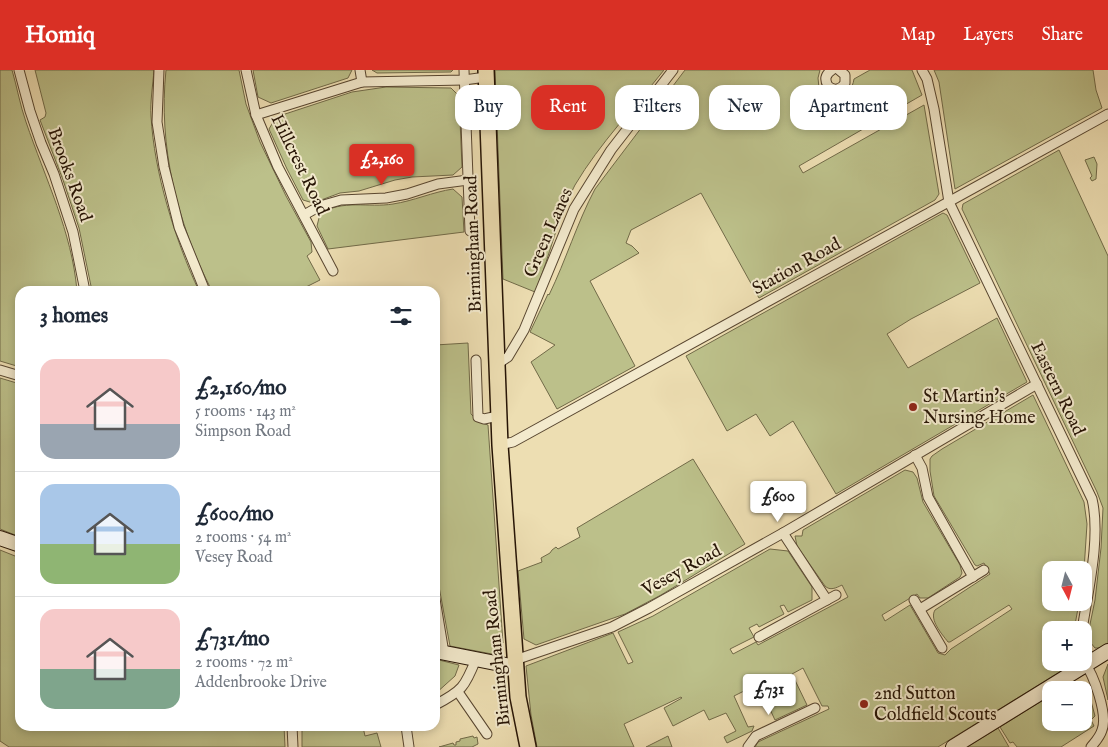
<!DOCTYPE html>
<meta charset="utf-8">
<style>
:root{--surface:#fff;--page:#f2f2f3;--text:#1f2937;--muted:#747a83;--line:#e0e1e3;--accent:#d93025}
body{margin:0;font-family:"IM FELL English",serif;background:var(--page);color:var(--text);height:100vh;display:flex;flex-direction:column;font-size:19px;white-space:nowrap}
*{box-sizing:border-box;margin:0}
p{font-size:16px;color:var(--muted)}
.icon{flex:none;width:28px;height:28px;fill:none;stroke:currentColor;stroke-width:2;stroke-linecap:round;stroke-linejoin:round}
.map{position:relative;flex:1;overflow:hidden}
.details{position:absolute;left:15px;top:216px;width:425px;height:445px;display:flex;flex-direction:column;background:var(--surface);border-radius:15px;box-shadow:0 2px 8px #0003}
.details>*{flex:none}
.top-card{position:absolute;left:455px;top:15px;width:475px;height:45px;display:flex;gap:10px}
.needle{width:32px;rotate:173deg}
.tools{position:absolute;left:1042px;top:491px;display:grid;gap:10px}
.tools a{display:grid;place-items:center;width:50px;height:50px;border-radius:10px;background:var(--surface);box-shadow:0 2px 8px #0003;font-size:25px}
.price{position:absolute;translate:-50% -42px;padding:0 11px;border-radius:5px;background:#fff;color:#222;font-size:16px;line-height:32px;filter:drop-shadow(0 1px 2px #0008)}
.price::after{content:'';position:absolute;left:50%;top:30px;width:15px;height:11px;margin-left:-8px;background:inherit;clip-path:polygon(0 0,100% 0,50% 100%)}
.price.active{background:var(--accent);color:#fff}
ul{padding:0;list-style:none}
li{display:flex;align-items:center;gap:15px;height:125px;padding:0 25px}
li+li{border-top:1px solid var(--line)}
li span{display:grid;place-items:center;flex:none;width:140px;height:100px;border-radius:15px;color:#555}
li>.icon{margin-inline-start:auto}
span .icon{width:60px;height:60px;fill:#fffc;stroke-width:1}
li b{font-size:21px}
h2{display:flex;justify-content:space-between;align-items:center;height:60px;padding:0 25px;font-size:21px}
.chip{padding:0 18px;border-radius:15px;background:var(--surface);box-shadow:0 2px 8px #0003;font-size:18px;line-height:45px}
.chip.active{background:var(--accent);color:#fff}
header{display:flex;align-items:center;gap:30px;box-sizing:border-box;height:70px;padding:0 25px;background:var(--accent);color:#fff}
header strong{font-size:24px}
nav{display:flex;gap:28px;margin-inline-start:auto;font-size:18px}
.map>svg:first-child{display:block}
.green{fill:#bcc08a;stroke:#716a48}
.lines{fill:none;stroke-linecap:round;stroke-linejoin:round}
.street-casing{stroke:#584630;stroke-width:11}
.secondary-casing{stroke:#261405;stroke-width:16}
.primary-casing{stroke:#261405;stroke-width:18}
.street{stroke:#f3eacd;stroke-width:9}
.secondary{stroke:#f3eacd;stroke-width:14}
.primary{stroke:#eddeb2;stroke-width:15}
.poi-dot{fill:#8f2418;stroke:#f3eacd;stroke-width:2}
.labels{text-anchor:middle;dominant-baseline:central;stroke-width:4;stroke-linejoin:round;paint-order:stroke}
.street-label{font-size:18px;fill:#261405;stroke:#f3eacd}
.poi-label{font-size:18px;fill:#261405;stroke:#f3eacd;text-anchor:start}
</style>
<header>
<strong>Homiq</strong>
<nav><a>Map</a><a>Layers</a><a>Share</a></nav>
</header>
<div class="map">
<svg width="1108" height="677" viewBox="0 0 1108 677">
<rect width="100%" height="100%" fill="#eddeb2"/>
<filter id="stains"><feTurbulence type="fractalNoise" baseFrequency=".004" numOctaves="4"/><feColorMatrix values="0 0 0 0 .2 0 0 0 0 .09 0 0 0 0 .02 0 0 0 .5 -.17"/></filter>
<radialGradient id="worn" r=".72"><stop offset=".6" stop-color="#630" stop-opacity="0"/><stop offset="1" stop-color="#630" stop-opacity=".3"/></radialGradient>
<!-- green -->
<g class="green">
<path d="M0,0H12C17,17 20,35 26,52C45,108 72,162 77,221H20V297L0,291Z"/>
<path d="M35,0H154C153,14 150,32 151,46C154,102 175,170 199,221H92L79,158L63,110L40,50L45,47L46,43Z"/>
<path d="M166,0H239L246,34L260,72L286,126L311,172L312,182L307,186L320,210L298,221H212C177,153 158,76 166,0Z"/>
<path d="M253,0H352L348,8L271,33L258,27Z"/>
<path d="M372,0H453L451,2L377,3Z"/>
<path d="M495,0H664C634,38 600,73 575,115C557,148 550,187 535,222L503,209Z"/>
<path d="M685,0H820L818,8L819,18C832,32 851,29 854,9L870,0H912L922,25L799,96L803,103L924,35L939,124L935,130L759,228L701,123L631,160L626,173L632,176L639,183L590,211L635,296L557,339L531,292L555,275L530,262L548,224L549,225C566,190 577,153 595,119Z"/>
<path d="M934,0H1093L1096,20L1102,38L955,119L939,12Z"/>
<path d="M386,17L451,18L459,26L462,97L453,105L412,107L395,110L359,121L340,123L313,133L303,130L287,99L269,59L276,47L352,22Z"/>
<path d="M1059,80L1108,186V574L1102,578H1095L1090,572L1088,564L1095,530L1101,478L1103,438L1097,422L962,139L963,134Z"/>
<path d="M1094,87L1097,94L1096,109L1092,111L1090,108L1092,106L1085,90Z"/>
<path d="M453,119L462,127L464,162L328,179L317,156L320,144C342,129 369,138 393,134C413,131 433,122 453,119Z"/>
<path d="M943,143L947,145L980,213L911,249L887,264L908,298L997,248L1027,312L836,424L793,351L770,366L756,344L727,361L686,286Z"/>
<path d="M468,273L471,344L479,352L488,355L503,573L492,584L450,576L435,495V275Z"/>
<path d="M0,308L20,314V467L0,459Z"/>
<path d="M1033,325L1084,432L1087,454L1084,500H1051V532L1079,533L1074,560H1051V592L1065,593L1061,601L938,677H755L758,672L829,639L828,636H822L803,598L792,604L807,635L775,650L758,614L734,626L748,657L754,656L752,661L727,673L724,667L736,661L726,643L709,650L704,640L673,656L664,638L682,628L681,627L624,654L634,677H537L531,645L526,596L613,563L628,594L633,592L618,562L653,546L770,479L788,481L812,517V530L788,542L784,535L780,536L784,544L759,557L757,554L749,558L754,567L730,579L733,584L756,572L758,575L848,527L842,515C836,518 830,521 825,516L797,476L795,466H802L803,460L905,400L913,402L917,408L923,432L960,495L962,503L960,507L928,528H920L917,524L882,545L885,551L910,535L938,583L945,585L951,579L1012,539L1009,535L950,572H948C942,564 929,550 935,540L990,504L984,493L977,496L975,495L934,426L930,401V389L932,386L942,379Z"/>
<path d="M693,389L745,474L661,525L625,544L536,575L524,569L518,501L542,492L541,488L550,483L552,480L556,477L558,479L580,467L577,458Z"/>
<path d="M0,480L20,488V656H284L285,677H9L0,671Z"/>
<path d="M435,589L459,595L455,606L435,624Z"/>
<path d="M1108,594V630L1103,607Z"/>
<path d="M1074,612L1088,620L1095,646L1091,650L1094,656L1061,677H1017L1013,672L1010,673L1000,657L1051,625V652H1084V620H1060Z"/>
<path d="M302,656H372L368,660L363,657L365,666L377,663L381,677H302Z"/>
<path d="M998,658L1009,677H967Z"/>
<path d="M473,666L474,668L477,667L478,674L472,677H439L453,673L454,675H456V672L460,671V669Z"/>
<path d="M668,666L672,677H646Z"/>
</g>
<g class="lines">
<!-- street casing -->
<g class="street-casing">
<g id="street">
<path d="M19,0L30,41L41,73L54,104L73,162L85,221"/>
<path d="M159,0L157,52L164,97L179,157L205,221"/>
<path d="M246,0L256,45L278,97L333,201"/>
<path d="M360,0L362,12"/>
<path d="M464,0L470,161"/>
<path d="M832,0C826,4 824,9 828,16C834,21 841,20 845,13V5L839,0"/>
<path d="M922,0L927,9L934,39L949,132L1092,429C1101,467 1088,521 1082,560"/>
<path d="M256,45L362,12L464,10L486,7"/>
<path d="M304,145L320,136L341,130L386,128L407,124L438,114L468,110"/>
<path d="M476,290L478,347L484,349L498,346"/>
<path d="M496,291H502L508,287L524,260L574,139L611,80L673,0"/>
<path d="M0,300L20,306"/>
<path d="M500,375L513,372L1108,44"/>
<path d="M915,385L922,398L928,427L973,507"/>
<path d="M783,463L827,530"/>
<path d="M435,529L444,583"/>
<path d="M914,530L942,578"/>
<path d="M920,539L984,500"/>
<path d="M759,567L836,525"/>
<path d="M515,589L521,588L612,557L649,538L783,463L1037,314"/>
<path d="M1084,592C1094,605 1108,645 1102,660C1100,667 1095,672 1091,677"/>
<path d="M458,622L487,664"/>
<path d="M435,635C462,621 465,617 476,589"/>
<path d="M292,656L293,677"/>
<path d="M406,656L409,677"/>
<path d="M748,677L756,666L815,638"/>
</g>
</g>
<!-- secondary casing -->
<g class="secondary-casing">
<g id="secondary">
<path d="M0,468L20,475"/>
<path d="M435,581L516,597"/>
<path d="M953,677L1108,581"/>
</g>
</g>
<!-- primary casing -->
<g class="primary-casing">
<path id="primary" d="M486,0L500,375L518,627L528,677"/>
</g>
<!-- street -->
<use href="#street" class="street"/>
<!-- secondary -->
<use href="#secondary" class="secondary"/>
<!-- primary -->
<use href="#primary" class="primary"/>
</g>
<!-- markers -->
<g class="poi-dot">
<circle cx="913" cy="337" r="5"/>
<circle cx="864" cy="634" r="5"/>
</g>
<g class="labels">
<!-- street labels -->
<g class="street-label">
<text transform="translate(299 95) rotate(64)">Hillcrest Road</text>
<text transform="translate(69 105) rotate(70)">Brooks Road</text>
<text transform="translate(549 163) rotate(-66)">Green Lanes</text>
<text transform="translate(474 174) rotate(-92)">Birmingham Road</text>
<text transform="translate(797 197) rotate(-29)">Station Road</text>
<text transform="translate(1057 319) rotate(64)">Eastern Road</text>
<text transform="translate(682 501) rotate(-29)">Vesey Road</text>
<text transform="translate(498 588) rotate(-96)">Birmingham Road</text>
</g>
<!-- poi labels -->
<g class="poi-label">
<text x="923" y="327">St Martin's<tspan x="923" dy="21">Nursing Home</tspan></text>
<text x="874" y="624">2nd Sutton<tspan x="874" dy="21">Coldfield Scouts</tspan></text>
</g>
</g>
<rect width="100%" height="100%" filter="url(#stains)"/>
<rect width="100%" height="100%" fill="url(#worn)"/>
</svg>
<div class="tools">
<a><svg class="needle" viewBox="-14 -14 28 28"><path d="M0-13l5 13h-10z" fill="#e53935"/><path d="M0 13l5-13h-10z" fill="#747a83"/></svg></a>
<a>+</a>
<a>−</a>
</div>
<b class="price active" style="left:382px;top:116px">£2,160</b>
<b class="price" style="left:778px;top:453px">£600</b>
<b class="price" style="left:769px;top:646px">£731</b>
<div class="top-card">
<a class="chip">Buy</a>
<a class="chip active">Rent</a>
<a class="chip">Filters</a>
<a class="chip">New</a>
<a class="chip">Apartment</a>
</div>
<section class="details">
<h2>3 homes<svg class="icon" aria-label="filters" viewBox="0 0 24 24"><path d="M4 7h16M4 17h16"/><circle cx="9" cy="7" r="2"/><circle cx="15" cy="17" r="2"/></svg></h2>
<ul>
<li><span style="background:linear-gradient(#f6c9c9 65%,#9aa5b1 0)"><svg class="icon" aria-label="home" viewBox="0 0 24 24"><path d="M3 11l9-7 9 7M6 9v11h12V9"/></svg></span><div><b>£2,160/mo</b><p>5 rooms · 143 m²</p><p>Simpson Road</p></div></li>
<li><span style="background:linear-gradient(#a9c7e8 60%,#8fb573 0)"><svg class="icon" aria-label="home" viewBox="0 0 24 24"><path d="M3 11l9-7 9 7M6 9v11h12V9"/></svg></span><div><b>£600/mo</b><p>2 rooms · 54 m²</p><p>Vesey Road</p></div></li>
<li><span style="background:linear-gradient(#f6c9c9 60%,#7fa58c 0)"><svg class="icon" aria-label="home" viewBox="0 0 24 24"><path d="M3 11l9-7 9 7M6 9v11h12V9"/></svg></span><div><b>£731/mo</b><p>2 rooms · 72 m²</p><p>Addenbrooke Drive</p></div></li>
</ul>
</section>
</div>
